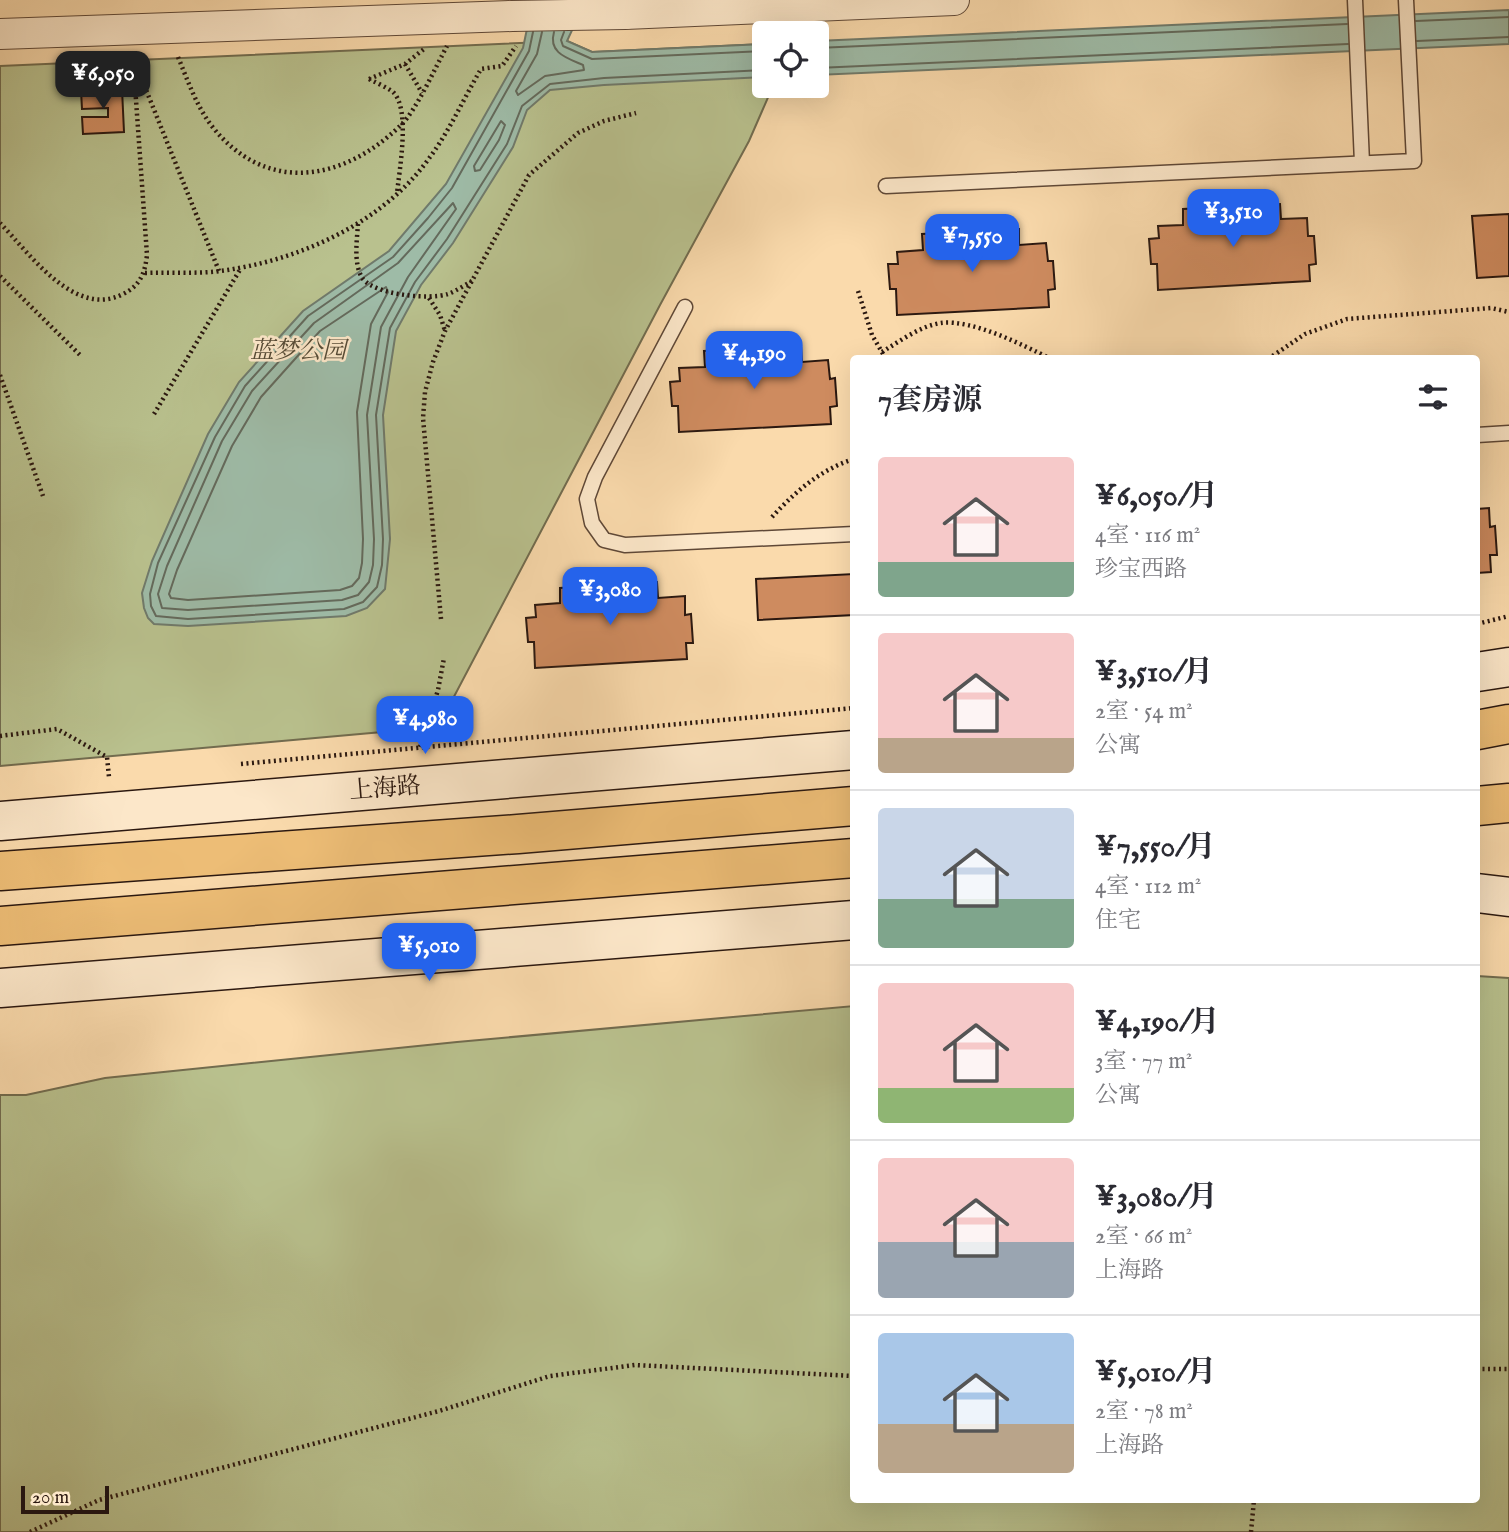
<!DOCTYPE html>
<html lang="zh">
<meta charset="utf-8">
<style>
:root{--surface:#fff;--page:#f2f2f3;--text:#2b2b33;--muted:#7c7c81;--line:#e1e1e2;--accent:#2563eb}
body{margin:0;font-family:"IM FELL English","Noto Serif SC",serif;background:var(--page);color:var(--text);height:100vh;display:flex;flex-direction:column;font-size:26px;white-space:nowrap}
*{box-sizing:border-box;margin:0}
p{font-size:23px;color:var(--muted)}
.icon{flex:none;width:38px;height:38px;fill:none;stroke:currentColor;stroke-width:2;stroke-linecap:round;stroke-linejoin:round}
.map{position:relative;flex:1;overflow:hidden}
.sheet{position:absolute;left:850px;top:355px;width:630px;height:1148px;display:flex;flex-direction:column;background:var(--surface);border-radius:7px;box-shadow:0 7px 28px #0002}
.sheet>*{flex:none}
.tools{position:absolute;left:752px;top:21px;display:grid;gap:14px}
.tools a{display:grid;place-items:center;width:77px;height:77px;border-radius:7px;background:var(--surface);box-shadow:0 7px 28px #0002;font-size:35px}
.scale{position:absolute;left:21px;bottom:18px;width:88px;box-sizing:border-box;padding-left:7px;border:4px solid #2b1810;border-top:0;font-size:19px;line-height:24px;white-space:nowrap;color:#2b1810;-webkit-text-stroke:5px #fce7c9;paint-order:stroke}
.price{position:absolute;translate:-50% -60px;padding:0 16px;border-radius:14px;background:var(--accent);color:#fff;font-size:23px;line-height:46px;filter:drop-shadow(0 2px 4px #0008)}
.price::after{content:'';position:absolute;left:50%;top:42px;width:21px;height:16px;margin-left:-10px;background:inherit;clip-path:polygon(0 0,100% 0,50% 100%)}
.price.active{background:#222;color:#fff}
ul{padding:0;list-style:none}
li{display:flex;align-items:center;gap:21px;height:175px;padding:0 28px}
li+li{border-top:2px solid var(--line)}
li span{display:grid;place-items:center;flex:none;width:196px;height:140px;border-radius:7px;color:#555}
li>.icon{margin-inline-start:auto}
span .icon{width:84px;height:84px;fill:#fffc;stroke-width:1}
li b{font-size:30px}
h2{display:flex;justify-content:space-between;align-items:center;height:84px;padding:0 28px;font-size:30px}
.map>svg:first-child{display:block}
.green{fill:#b9c18e;stroke:#726c4f;stroke-width:2}
.water{fill:#9ebba7;stroke:#707a6b;stroke-width:2}
.lines{fill:none;stroke-linecap:round;stroke-linejoin:round}
.shore{stroke:#646a5c;stroke-width:2}
.building{fill:#ce8b5f;stroke:#2b1810;stroke-width:2}
.lane-casing{stroke:#5f4837;stroke-width:17}
.street-casing{stroke:#5f4837;stroke-width:32}
.secondary-casing{stroke:#2b1810;stroke-width:41}
.highway-casing{stroke:#2b1810;stroke-width:41}
.path{stroke:#2b1810;stroke-width:4.5;stroke-dasharray:2 3.5;stroke-linecap:butt}
.lane{stroke:#fce7c9;stroke-width:14}
.street{stroke:#fce7c9;stroke-width:30}
.secondary{stroke:#fce7c9;stroke-width:38}
.highway{stroke:#edbd76;stroke-width:38}
.street-bridge-casing{stroke:#5f4837;stroke-width:32;stroke-linecap:butt}
.street-bridge{stroke:#fce7c9;stroke-width:30}
.labels{text-anchor:middle;dominant-baseline:central;stroke-width:5;stroke-linejoin:round;paint-order:stroke}
.park-label{font-size:24px;font-style:italic;fill:#564b36;stroke:#fce7c9}
.street-label{font-size:24px;fill:#2b1810;stroke:#fce7c9}
</style>
<div class="map">
<svg width="1509" height="1532" viewBox="0 0 1509 1532">
<rect width="100%" height="100%" fill="#fadaac"/>
<filter id="stains"><feTurbulence type="fractalNoise" baseFrequency=".00286" numOctaves="4"/><feColorMatrix values="0 0 0 0 .2 0 0 0 0 .09 0 0 0 0 .02 0 0 0 .5 -.17"/></filter>
<radialGradient id="worn" r=".72"><stop offset=".6" stop-color="#630" stop-opacity="0"/><stop offset="1" stop-color="#630" stop-opacity=".3"/></radialGradient>
<!-- green -->
<g class="green">
<path d="M567,41L592,52L765,44V86H773L749,141L660,305L438,727L0,766V66Z"/>
<path d="M1477,976L1509,978V1532H0V1095H26L105,1078L457,1042L854,1006V1500H1477Z"/>
</g>
<!-- water -->
<g class="water">
<path d="M533,0H586L567,41L592,52L765,44V77L604,85L550,90L527,110L513,147L453,243L421,285L396,331L383,415L390,539L385,589L367,608L346,616L188,626L154,624L148,618L144,608L142,593L152,561L208,434L239,382L303,311L389,251L446,184L523,48Z"/>
<path d="M1509,10V44L817,75V41Z"/>
</g>
<g class="lines">
<!-- shore -->
<g class="shore">
<path d="M1416,21L1509,17"/>
<path d="M533,32L529,51L452,188L428,218L393,257L308,316L245,386L215,437L158,563L150,594L151,606L156,616L188,619L344,609L363,602L377,587L382,565L383,539L376,415L390,328L415,282L447,239L507,144L522,106L550,84L604,78L765,70"/>
<path d="M542,32L537,54L516,91L518,95L545,76L584,70L583,65C567,58 548,53 554,32"/>
<path d="M564,32L561,40L563,46L592,59L765,51"/>
<path d="M1417,41L1509,37"/>
<path d="M817,48L1347,24"/>
<path d="M817,68L1348,44"/>
<path d="M501,121L505,125L499,140L480,170L475,171L474,166Z"/>
<path d="M453,203L456,209L408,277L381,327L367,415L374,539L373,565L369,582L358,595L342,600L188,610L162,608L158,594L167,566L222,441L252,391L314,323L398,263Z"/>
<path d="M386,287L388,292L371,324L357,412L363,539L362,563L359,578L352,586L340,590L188,600L171,598L169,594L177,570L232,446L261,397L320,331Z"/>
</g>
</g>
<!-- building -->
<g class="building">
<path d="M122,89L124,132L83,134L82,117H108V108L82,109L81,90Z"/>
<path d="M1280,204L1281,219L1307,218L1308,236H1314L1316,264L1309,265L1310,281L1158,290L1157,264H1151L1149,239L1159,238L1158,226L1183,225V209Z"/>
<path d="M1509,214V276L1477,278L1472,216Z"/>
<path d="M1019,229V245L1046,243L1048,261H1053L1055,289L1048,290L1049,307L897,315L896,289H890L888,264H898L897,252L923,250L922,234Z"/>
<path d="M801,346L802,362L828,360L830,379L835,378L837,406L830,407L831,424L679,432L678,406H672L670,382L680,381L679,368L705,367L704,351Z"/>
<path d="M1489,508L1490,527L1495,526L1497,555H1490L1491,572L1477,573V509Z"/>
<path d="M854,574V615L758,620L756,579Z"/>
<path d="M657,582L658,598L685,596V615L691,614L693,643H686L687,659L535,668L534,642H528L526,618L536,617L535,605L560,603V588Z"/>
</g>
<g class="lines">
<!-- lane casing -->
<g class="lane-casing">
<g id="lane">
<path d="M1355,0L1362,163"/>
<path d="M886,186L1414,161L1406,0"/>
<path d="M685,307L595,477L587,499L592,523L604,540L625,545L854,534"/>
<path d="M1477,435L1509,433"/>
</g>
</g>
<!-- street casing -->
<g class="street-casing">
<g id="street">
<path d="M625,14L954,0"/>
<path d="M0,34L512,16"/>
</g>
</g>
<!-- secondary casing -->
<g class="secondary-casing">
<g id="secondary">
<path d="M1477,672L1509,667"/>
<path d="M0,821L854,750"/>
<path d="M1477,893L1509,897"/>
<path d="M0,988L854,920"/>
</g>
</g>
<!-- highway casing -->
<g class="highway-casing">
<g id="highway">
<path d="M1477,730L1509,724"/>
<path d="M1477,806L1509,803"/>
<path d="M0,871L518,834L854,806"/>
<path d="M0,926L854,858"/>
</g>
</g>
<!-- path -->
<g class="path">
<path d="M178,57C188,81 196,105 211,125C265,195 343,182 401,125C416,111 436,66 447,46"/>
<path d="M405,64L422,93"/>
<path d="M136,65L219,271"/>
<path d="M369,79C377,83 386,87 393,92C411,109 399,171 397,194"/>
<path d="M369,79L405,64L424,49"/>
<path d="M0,223C30,254 75,319 123,294C140,286 145,273 147,255L133,58"/>
<path d="M358,224C357,240 353,265 363,279C376,295 429,300 448,294C456,291 465,285 472,281"/>
<path d="M145,273C170,272 196,274 220,271C298,261 384,223 430,157C450,130 464,98 481,69L502,66L516,46"/>
<path d="M0,276L81,356"/>
<path d="M858,291L872,335L886,359"/>
<path d="M429,298L440,315L445,331"/>
<path d="M882,352C900,341 920,326 941,323C972,319 1023,345 1051,359"/>
<path d="M1268,359L1305,334L1347,319L1491,308L1509,312"/>
<path d="M0,375L43,496"/>
<path d="M154,414L241,268"/>
<path d="M772,517C795,492 821,469 854,459"/>
<path d="M441,619L423,418L425,392L433,362L445,331L529,175L578,133L604,121L636,113"/>
<path d="M1477,624L1509,616"/>
<path d="M0,736L57,729L107,757L109,777"/>
<path d="M420,747L438,690L444,658"/>
<path d="M241,764L854,708"/>
<path d="M1477,1369H1509"/>
<path d="M30,1532L99,1500L439,1411L550,1376L635,1365L854,1376"/>
<path d="M1251,1532L1254,1500"/>
</g>
<!-- lane -->
<use href="#lane" class="lane"/>
<!-- street -->
<use href="#street" class="street"/>
<!-- secondary -->
<use href="#secondary" class="secondary"/>
<!-- highway -->
<use href="#highway" class="highway"/>
<!-- street-bridge casing -->
<g class="street-bridge-casing">
<path id="street-bridge" d="M512,16L625,14"/>
</g>
<!-- street-bridge -->
<use href="#street-bridge" class="street-bridge"/>
</g>
<g class="labels">
<!-- park labels -->
<g class="park-label">
<text x="298" y="351">蓝梦公园</text>
</g>
<!-- street labels -->
<g class="street-label">
<text transform="translate(385 789) rotate(-5)">上海路</text>
</g>
</g>
<rect width="100%" height="100%" filter="url(#stains)"/>
<rect width="100%" height="100%" fill="url(#worn)"/>
</svg>
<div class="tools">
<a><svg class="icon" aria-label="locate" viewBox="0 0 24 24"><circle cx="12" cy="12" r="6"/><path d="M12 2v4M12 18v4M2 12h4M18 12h4"/></svg></a>
</div>
<div class="scale">20 m</div>
<b class="price active" style="left:103px;top:111px">¥6,050</b>
<b class="price" style="left:1233px;top:249px">¥3,510</b>
<b class="price" style="left:972px;top:274px">¥7,550</b>
<b class="price" style="left:754px;top:391px">¥4,190</b>
<b class="price" style="left:610px;top:627px">¥3,080</b>
<b class="price" style="left:425px;top:756px">¥4,980</b>
<b class="price" style="left:429px;top:983px">¥5,010</b>
<section class="sheet">
<h2>7套房源<svg class="icon" aria-label="filters" viewBox="0 0 24 24"><path d="M4 7h16M4 17h16"/><circle cx="9" cy="7" r="2"/><circle cx="15" cy="17" r="2"/></svg></h2>
<ul>
<li><span style="background:linear-gradient(#f6c9c9 75%,#7fa58c 0)"><svg class="icon" aria-label="home" viewBox="0 0 24 24"><path d="M3 11l9-7 9 7M6 9v11h12V9"/></svg></span><div><b>¥6,050/月</b><p>4室 · 116 m²</p><p>珍宝西路</p></div></li>
<li><span style="background:linear-gradient(#f6c9c9 75%,#b9a48a 0)"><svg class="icon" aria-label="home" viewBox="0 0 24 24"><path d="M3 11l9-7 9 7M6 9v11h12V9"/></svg></span><div><b>¥3,510/月</b><p>2室 · 54 m²</p><p>公寓</p></div></li>
<li><span style="background:linear-gradient(#c9d6e8 65%,#7fa58c 0)"><svg class="icon" aria-label="home" viewBox="0 0 24 24"><path d="M3 11l9-7 9 7M6 9v11h12V9"/></svg></span><div><b>¥7,550/月</b><p>4室 · 112 m²</p><p>住宅</p></div></li>
<li><span style="background:linear-gradient(#f6c9c9 75%,#8fb573 0)"><svg class="icon" aria-label="home" viewBox="0 0 24 24"><path d="M3 11l9-7 9 7M6 9v11h12V9"/></svg></span><div><b>¥4,190/月</b><p>3室 · 77 m²</p><p>公寓</p></div></li>
<li><span style="background:linear-gradient(#f6c9c9 60%,#9aa5b1 0)"><svg class="icon" aria-label="home" viewBox="0 0 24 24"><path d="M3 11l9-7 9 7M6 9v11h12V9"/></svg></span><div><b>¥3,080/月</b><p>2室 · 66 m²</p><p>上海路</p></div></li>
<li><span style="background:linear-gradient(#a9c7e8 65%,#b9a48a 0)"><svg class="icon" aria-label="home" viewBox="0 0 24 24"><path d="M3 11l9-7 9 7M6 9v11h12V9"/></svg></span><div><b>¥5,010/月</b><p>2室 · 78 m²</p><p>上海路</p></div></li>
</ul>
</section>
</div>
